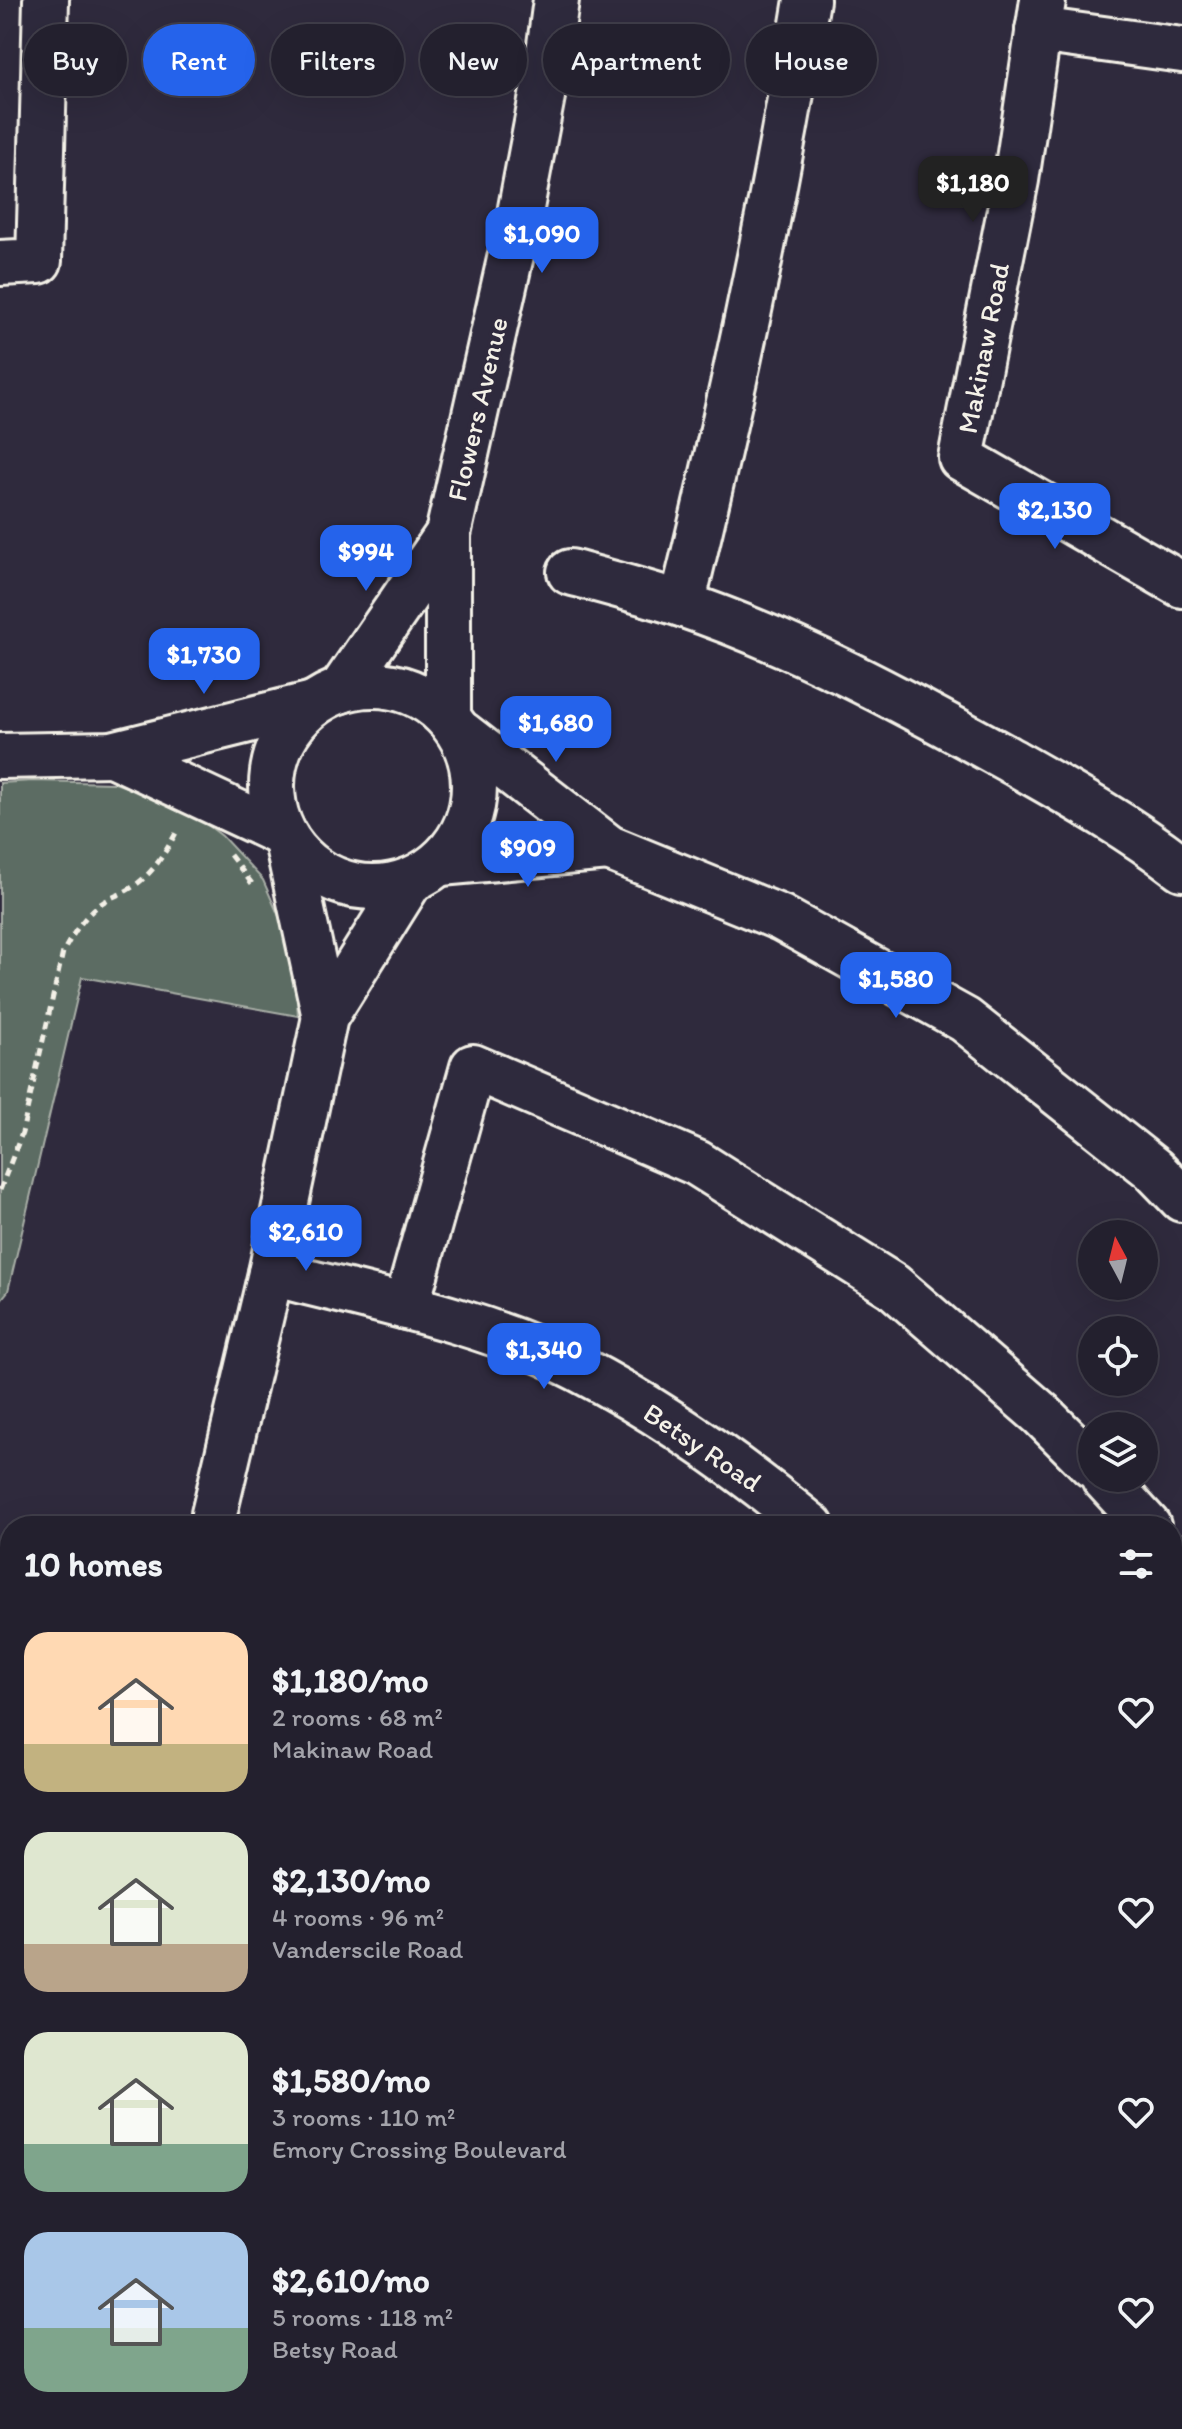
<!DOCTYPE html>
<meta charset="utf-8">
<style>
:root{--surface:#23202e;--page:#2b2836;--text:#f1f3f6;--muted:#a3a3aa;--line:#403e4a;--accent:#2563eb}
body{margin:0;font-family:Itim,sans-serif;background:var(--page);color:var(--text);height:100vh;display:flex;flex-direction:column;font-size:30px;white-space:nowrap}
*{box-sizing:border-box;margin:0}
p{font-size:26px;color:var(--muted)}
.icon{flex:none;width:44px;height:44px;fill:none;stroke:currentColor;stroke-width:2;stroke-linecap:round;stroke-linejoin:round}
.map{position:relative;flex:1;overflow:hidden}
.drawer{position:absolute;left:0px;top:1516px;width:1182px;height:914px;display:flex;flex-direction:column;background:var(--surface);border-radius:32px 32px 0 0;box-shadow:0 8px 32px #0002,0 0 0 2px var(--line)}
.drawer>*{flex:none}
.hud{position:absolute;left:24px;top:24px;width:1134px;height:72px;display:flex;gap:16px}
.needle{width:52px;rotate:353deg}
.controls{position:absolute;left:1078px;top:1220px;display:grid;gap:16px}
.controls a{display:grid;place-items:center;width:80px;height:80px;border-radius:50%;background:var(--surface);box-shadow:0 8px 32px #0002,0 0 0 2px var(--line);font-size:40px}
.price{position:absolute;translate:-50% -68px;padding:0 18px;border-radius:16px;background:var(--accent);color:#fff;font-size:26px;line-height:52px;filter:drop-shadow(0 2px 4px #0008)}
.price::after{content:'';position:absolute;left:50%;top:48px;width:24px;height:18px;margin-left:-12px;background:inherit;clip-path:polygon(0 0,100% 0,50% 100%)}
.price.active{background:#222;color:#fff}
ul{padding:0;list-style:none}
li{display:flex;align-items:center;gap:24px;height:200px;padding:0 24px}
li span{display:grid;place-items:center;flex:none;width:224px;height:160px;border-radius:24px;color:#555}
li>.icon{margin-inline-start:auto}
span .icon{width:96px;height:96px;fill:#fffc;stroke-width:1}
li b{font-size:34px}
h2{display:flex;justify-content:space-between;align-items:center;height:96px;padding:0 24px;font-size:34px}
.tag{padding:0 28px;border-radius:36px;background:var(--surface);box-shadow:0 8px 32px #0002,0 0 0 2px var(--line);font-size:28px;line-height:72px}
.tag.active{background:var(--accent);color:#fff}
.map>svg:first-child{display:block}
.green{fill:#5c6c64;stroke:#a8aea6;stroke-width:2}
.lines{fill:none;stroke-linecap:round;stroke-linejoin:round}
.river{stroke:#52627c;stroke-width:66}
.minor-casing{stroke:#f4f1e8;stroke-width:50}
.path{stroke:#f4f1e8;stroke-width:5;stroke-dasharray:8 6;stroke-linecap:butt}
.minor{stroke:#2f2a3d;stroke-width:44}
.labels{text-anchor:middle;dominant-baseline:central;stroke-width:7;stroke-linejoin:round;paint-order:stroke}
.street-label{font-size:28px;fill:#f4f1e8;stroke:#2f2a3d}
</style>
<div class="map">
<svg width="1182" height="2429" viewBox="0 0 1182 2429">
<rect width="100%" height="100%" fill="#2f2a3d"/>
<filter id="ink" filterUnits="userSpaceOnUse"><feTurbulence type="fractalNoise" baseFrequency=".0125" numOctaves="2"/><feDisplacementMap in="SourceGraphic" scale="16" xChannelSelector="R" yChannelSelector="G"/><feConvolveMatrix kernelMatrix="1 2 1 2 8 2 1 2 1" color-interpolation-filters="sRGB"/></filter>
<g filter="url(#ink)">
<!-- green -->
<path class="green" d="M33,781L115,783L187,809L222,836L263,880L293,948L298,1016L82,977L8,1291L0,1301V783Z"/>
<g class="lines">
<!-- river -->
<g class="river">
<path d="M0,1933L10,1940"/>
<path d="M1172,2328L1182,2330"/>
</g>
<!-- minor casing -->
<g class="minor-casing">
<g id="minor">
<path d="M1043,0L1016,180L961,458L1182,585"/>
<path d="M1038,30L1182,50"/>
<path d="M0,263L39,261L46,0"/>
<path d="M570,572C607,582 645,592 681,604C794,642 903,701 1006,758C1066,792 1128,826 1182,868"/>
<path d="M682,604C731,404 774,203 807,0"/>
<circle cx="373" cy="786" r="101"/>
<path d="M341,690L448,534"/>
<path d="M448,716V534L518,224L546,75L556,0"/>
<path d="M462,734L609,848L781,918L965,1020L1153,1169L1182,1199"/>
<path d="M112,754L283,834"/>
<path d="M0,756L112,754L313,704"/>
<path d="M287,841L325,1017"/>
<path d="M441,863L609,848"/>
<path d="M271,1273C372,1299 486,1321 579,1369C662,1412 739,1467 811,1526"/>
<path d="M406,1307L473,1067L697,1163L893,1286L1041,1414L1092,1465"/>
<path d="M1104,1478L1148,1526"/>
<path d="M214,1514L271,1273L325,1017L410,881"/>
<path d="M1172,1556L1182,1569"/>
<path d="M1172,1929L1182,1935"/>
</g>
</g>
<!-- path -->
<g class="path">
<path d="M230,855L253,885"/>
<path d="M0,1190L22,1133L63,952C73,934 84,915 102,903C111,897 122,894 131,888C153,874 166,852 178,829"/>
<path d="M0,1810L10,1825"/>
<path d="M1172,2255L1182,2258"/>
</g>
<!-- minor -->
<use href="#minor" class="minor"/>
</g>
</g>
<g class="labels">
<!-- street labels -->
<g class="street-label">
<text transform="translate(983 348) rotate(-79)">Makinaw Road</text>
<text transform="translate(477 409) rotate(-77)">Flowers Avenue</text>
<text transform="translate(703 1447) rotate(34)">Betsy Road</text>
</g>
</g>
</svg>
<div class="controls">
<a><svg class="needle" viewBox="-14 -14 28 28"><path d="M0-13l5 13h-10z" fill="#e53935"/><path d="M0 13l5-13h-10z" fill="#a3a3aa"/></svg></a>
<a><svg class="icon" aria-label="locate" viewBox="0 0 24 24"><circle cx="12" cy="12" r="6"/><path d="M12 2v4M12 18v4M2 12h4M18 12h4"/></svg></a>
<a><svg class="icon" aria-label="layers" viewBox="0 0 24 24"><path d="M12 4l9 5-9 5-9-5zM3 14l9 5 9-5"/></svg></a>
</div>
<b class="price active" style="left:973px;top:224px">$1,180</b>
<b class="price" style="left:542px;top:275px">$1,090</b>
<b class="price" style="left:1055px;top:551px">$2,130</b>
<b class="price" style="left:366px;top:593px">$994</b>
<b class="price" style="left:204px;top:696px">$1,730</b>
<b class="price" style="left:556px;top:764px">$1,680</b>
<b class="price" style="left:528px;top:889px">$909</b>
<b class="price" style="left:896px;top:1020px">$1,580</b>
<b class="price" style="left:306px;top:1273px">$2,610</b>
<b class="price" style="left:544px;top:1391px">$1,340</b>
<div class="hud">
<a class="tag">Buy</a>
<a class="tag active">Rent</a>
<a class="tag">Filters</a>
<a class="tag">New</a>
<a class="tag">Apartment</a>
<a class="tag">House</a>
</div>
<section class="drawer">
<h2>10 homes<svg class="icon" aria-label="filters" viewBox="0 0 24 24"><path d="M4 7h16M4 17h16"/><circle cx="9" cy="7" r="2"/><circle cx="15" cy="17" r="2"/></svg></h2>
<ul>
<li><span style="background:linear-gradient(#ffd9b3 70%,#c2b280 0)"><svg class="icon" aria-label="home" viewBox="0 0 24 24"><path d="M3 11l9-7 9 7M6 9v11h12V9"/></svg></span><div><b>$1,180/mo</b><p>2 rooms · 68 m²</p><p>Makinaw Road</p></div><svg class="icon" aria-label="heart" viewBox="0 0 24 24"><path d="M12 20l-8-8c-3-5 5-10 8-4 3-6 11-1 8 4z"/></svg></li>
<li><span style="background:linear-gradient(#dfe7d0 70%,#b9a48a 0)"><svg class="icon" aria-label="home" viewBox="0 0 24 24"><path d="M3 11l9-7 9 7M6 9v11h12V9"/></svg></span><div><b>$2,130/mo</b><p>4 rooms · 96 m²</p><p>Vanderscile Road</p></div><svg class="icon" aria-label="heart" viewBox="0 0 24 24"><path d="M12 20l-8-8c-3-5 5-10 8-4 3-6 11-1 8 4z"/></svg></li>
<li><span style="background:linear-gradient(#dfe7d0 70%,#7fa58c 0)"><svg class="icon" aria-label="home" viewBox="0 0 24 24"><path d="M3 11l9-7 9 7M6 9v11h12V9"/></svg></span><div><b>$1,580/mo</b><p>3 rooms · 110 m²</p><p>Emory Crossing Boulevard</p></div><svg class="icon" aria-label="heart" viewBox="0 0 24 24"><path d="M12 20l-8-8c-3-5 5-10 8-4 3-6 11-1 8 4z"/></svg></li>
<li><span style="background:linear-gradient(#a9c7e8 60%,#7fa58c 0)"><svg class="icon" aria-label="home" viewBox="0 0 24 24"><path d="M3 11l9-7 9 7M6 9v11h12V9"/></svg></span><div><b>$2,610/mo</b><p>5 rooms · 118 m²</p><p>Betsy Road</p></div><svg class="icon" aria-label="heart" viewBox="0 0 24 24"><path d="M12 20l-8-8c-3-5 5-10 8-4 3-6 11-1 8 4z"/></svg></li>
</ul>
</section>
</div>
